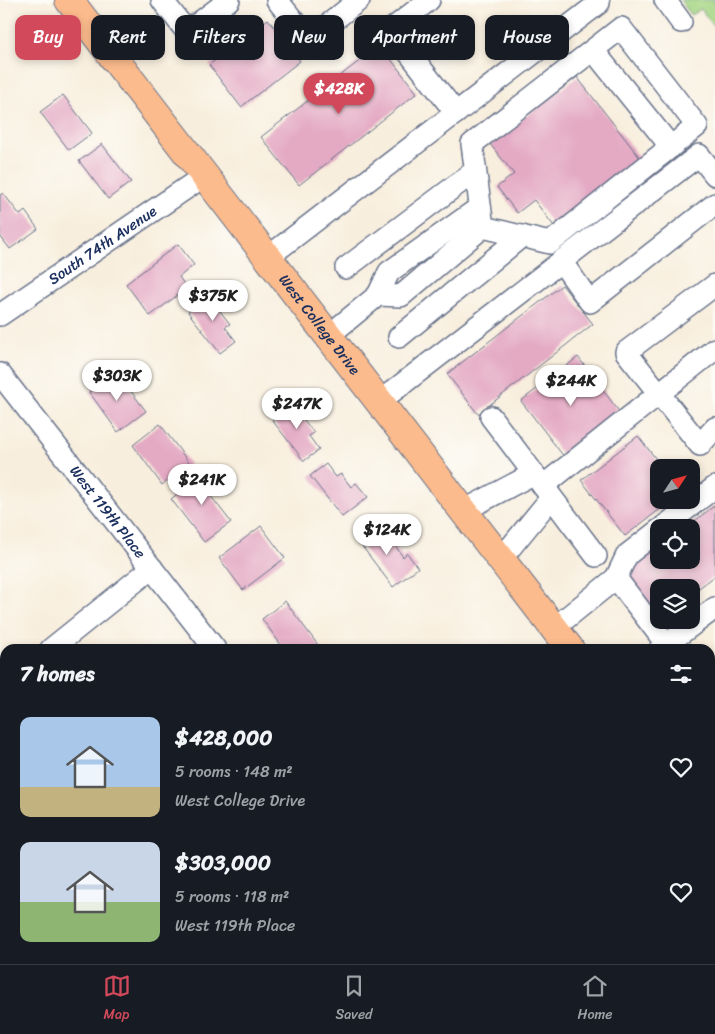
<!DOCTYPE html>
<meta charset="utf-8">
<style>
:root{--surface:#171b24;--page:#20242c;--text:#f1f3f6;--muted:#9ea1a6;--line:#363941;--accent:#d1495b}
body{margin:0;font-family:Sriracha,sans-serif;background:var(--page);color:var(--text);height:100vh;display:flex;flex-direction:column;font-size:19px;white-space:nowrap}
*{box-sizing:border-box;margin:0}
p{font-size:16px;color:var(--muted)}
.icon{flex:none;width:28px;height:28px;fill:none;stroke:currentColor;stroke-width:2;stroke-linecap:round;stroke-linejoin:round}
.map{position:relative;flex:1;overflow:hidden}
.details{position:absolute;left:0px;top:644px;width:715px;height:321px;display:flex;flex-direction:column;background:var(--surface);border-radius:15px 15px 0 0;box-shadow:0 2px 8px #0003}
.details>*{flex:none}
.top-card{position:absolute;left:15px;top:15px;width:685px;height:45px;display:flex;gap:10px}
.needle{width:32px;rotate:54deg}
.buttons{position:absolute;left:650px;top:459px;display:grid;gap:10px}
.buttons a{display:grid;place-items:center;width:50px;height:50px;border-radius:10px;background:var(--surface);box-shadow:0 2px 8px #0003;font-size:25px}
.price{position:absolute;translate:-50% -42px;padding:0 11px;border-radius:18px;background:#fff;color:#222;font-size:16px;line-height:32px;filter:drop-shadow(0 1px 2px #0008)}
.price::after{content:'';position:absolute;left:50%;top:30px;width:15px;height:11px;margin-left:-8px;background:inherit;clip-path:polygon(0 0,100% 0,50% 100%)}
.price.selected{background:var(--accent);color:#fff}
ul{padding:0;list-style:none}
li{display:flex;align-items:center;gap:15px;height:125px;padding:0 20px}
li span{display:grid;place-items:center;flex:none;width:140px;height:100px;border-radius:10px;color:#555}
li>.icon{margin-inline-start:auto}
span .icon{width:60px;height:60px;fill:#fffc;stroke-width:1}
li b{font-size:21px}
h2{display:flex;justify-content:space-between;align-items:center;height:60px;padding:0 20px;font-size:21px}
.chip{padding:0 18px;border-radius:10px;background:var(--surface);box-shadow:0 2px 8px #0003;font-size:18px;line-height:45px}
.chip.selected{background:var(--accent);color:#fff}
.menu{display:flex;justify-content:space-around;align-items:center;height:70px;border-top:1px solid var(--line);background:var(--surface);font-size:14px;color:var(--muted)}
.menu a{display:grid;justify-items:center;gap:2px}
.menu .selected{color:var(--accent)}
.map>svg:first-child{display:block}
.green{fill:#a5d684;stroke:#608271}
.building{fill:#e4aac4}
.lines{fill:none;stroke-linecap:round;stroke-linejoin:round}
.minor-casing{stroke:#68728a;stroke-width:24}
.major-casing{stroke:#68728a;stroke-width:30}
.minor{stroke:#fff;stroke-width:21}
.major{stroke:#fbbb8c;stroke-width:28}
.labels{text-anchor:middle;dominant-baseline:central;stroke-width:5;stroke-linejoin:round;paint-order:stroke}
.street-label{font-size:15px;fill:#1b2f5e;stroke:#fdfcf7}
</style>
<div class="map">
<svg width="715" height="964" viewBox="0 0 715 964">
<rect width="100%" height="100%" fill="#fdfcf7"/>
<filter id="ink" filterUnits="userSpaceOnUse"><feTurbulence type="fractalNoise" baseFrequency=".02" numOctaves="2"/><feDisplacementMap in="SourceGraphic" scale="10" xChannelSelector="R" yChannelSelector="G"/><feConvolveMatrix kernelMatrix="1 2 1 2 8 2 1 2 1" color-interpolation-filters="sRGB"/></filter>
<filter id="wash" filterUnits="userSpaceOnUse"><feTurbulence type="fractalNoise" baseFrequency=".0096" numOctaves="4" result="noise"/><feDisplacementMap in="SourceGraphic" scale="20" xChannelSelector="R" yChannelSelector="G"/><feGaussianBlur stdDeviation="1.12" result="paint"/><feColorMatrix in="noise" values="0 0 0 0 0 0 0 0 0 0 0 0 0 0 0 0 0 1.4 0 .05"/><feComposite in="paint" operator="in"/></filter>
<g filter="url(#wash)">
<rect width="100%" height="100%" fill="#f8eedd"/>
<!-- green -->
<path class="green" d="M680,0H715V28L701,9L691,15Z"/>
<g id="blocks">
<!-- building -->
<g class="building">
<path d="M268,19L300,61L241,107L209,65Z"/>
<path d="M380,45L417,93L299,185L261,137Z"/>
<path d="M577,77L644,163L557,230L534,200L517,213L497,187L514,174L490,144Z"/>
<path d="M63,95L92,133L69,150L40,112Z"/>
<path d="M102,144L131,182L108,199L79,161Z"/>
<path d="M3,193L20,215L25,211L38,229L10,249L0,236V195Z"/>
<path d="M178,244L194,265L179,277L187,288L150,316L126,284Z"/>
<path d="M562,285L593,324L478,414L447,374Z"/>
<path d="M214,292L225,307L220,311L230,324L225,327L236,341L220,353L188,312Z"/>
<path d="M578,357L621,414L565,458L521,401Z"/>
<path d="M116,372L146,411L118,432L89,392Z"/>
<path d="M298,401L309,415L304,420L314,433L309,436L319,450L304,461L272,420Z"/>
<path d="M160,424L190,464L162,485L133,445Z"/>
<path d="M638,436L663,468H659V500H672L625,536L581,480Z"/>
<path d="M326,464L336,477L341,474L351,487L356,483L368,497L342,517L310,476Z"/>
<path d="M210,469L223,486L210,495L231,522L204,542L171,499Z"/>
<path d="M715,505V576L691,594V588H659V616L624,571L659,544V560H691V528H686Z"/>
<path d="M380,524L403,557L407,553L418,568L393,587L358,541Z"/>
<path d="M261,526L285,558L243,590L219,558Z"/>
<path d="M285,601L321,649H284L262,619Z"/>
<path d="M4,897L5,953L0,957V900Z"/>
<path d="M211,960H232L235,964H214Z"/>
<path d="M345,960H388L390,962L388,964H348Z"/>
<path d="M526,960H615L618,964H529Z"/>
</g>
</g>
</g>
<g filter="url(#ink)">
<use href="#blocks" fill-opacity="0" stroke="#68728a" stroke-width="1"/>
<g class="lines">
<!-- minor casing -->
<g class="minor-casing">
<g id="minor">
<path d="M162,0L187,32L229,0"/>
<path d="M277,0L309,40L359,0"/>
<path d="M429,0L391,30L456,113"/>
<path d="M665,0L681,22"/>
<path d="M621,28L697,126L550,243L483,227L472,144Z"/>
<path d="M593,50L671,147"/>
<path d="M268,257L599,3L597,0"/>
<path d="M561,261L590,302L715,204"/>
<path d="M346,268L475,171"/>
<path d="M715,285L626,352L700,445L715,428"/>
<path d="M378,295L389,272L480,207"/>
<path id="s1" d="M0,315L204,176"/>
<path d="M328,336L378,295L401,296L483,227"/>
<path d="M399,337L522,236"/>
<path id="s2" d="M0,374L215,649"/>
<path d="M379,402L699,155L715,175"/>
<path d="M491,417L596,556"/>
<path d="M543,486L715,349"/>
<path d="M463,511L533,474"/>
<path d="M662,528L715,487"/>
<path d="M501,559L551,498"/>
<path d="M616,578L670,649"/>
<path d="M554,628L616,578L627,555L659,530"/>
<path d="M51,649L152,568"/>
<path d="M660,649L715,608"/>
<path d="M710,687L715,683"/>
<path d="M710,702L715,708"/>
<path d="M710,912L715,908"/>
<path d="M710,939L715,945"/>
<path d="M459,960L462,964"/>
<path d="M519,960L522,964"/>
<path d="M661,960L664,964"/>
<path d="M87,964L92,960"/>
</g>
</g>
<!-- major casing -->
<g class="major-casing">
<g id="major">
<path id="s3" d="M69,0L570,649"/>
<path d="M710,830L715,837"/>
</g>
</g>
<!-- minor -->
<use href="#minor" class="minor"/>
<!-- major -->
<use href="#major" class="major"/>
</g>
</g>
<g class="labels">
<!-- street labels -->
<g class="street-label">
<text stroke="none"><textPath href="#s1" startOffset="124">South 74th Avenue</textPath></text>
<text stroke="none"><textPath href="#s3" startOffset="410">West College Drive</textPath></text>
<text stroke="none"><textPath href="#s2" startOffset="175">West 119th Place</textPath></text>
</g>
</g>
</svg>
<div class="buttons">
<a><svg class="needle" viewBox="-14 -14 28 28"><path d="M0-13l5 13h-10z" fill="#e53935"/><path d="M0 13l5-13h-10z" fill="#9ea1a6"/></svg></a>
<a><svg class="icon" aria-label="locate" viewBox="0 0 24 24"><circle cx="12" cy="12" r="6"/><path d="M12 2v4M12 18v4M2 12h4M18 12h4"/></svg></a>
<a><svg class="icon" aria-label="layers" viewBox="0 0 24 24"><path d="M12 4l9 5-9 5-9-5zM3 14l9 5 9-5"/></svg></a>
</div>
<b class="price selected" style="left:339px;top:115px">$428K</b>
<b class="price" style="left:213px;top:322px">$375K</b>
<b class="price" style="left:117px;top:402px">$303K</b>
<b class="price" style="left:571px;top:407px">$244K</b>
<b class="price" style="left:297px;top:430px">$247K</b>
<b class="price" style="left:202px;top:506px">$241K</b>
<b class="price" style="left:387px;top:556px">$124K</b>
<div class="top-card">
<a class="chip selected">Buy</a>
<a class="chip">Rent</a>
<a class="chip">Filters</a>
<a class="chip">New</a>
<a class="chip">Apartment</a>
<a class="chip">House</a>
</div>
<section class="details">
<h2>7 homes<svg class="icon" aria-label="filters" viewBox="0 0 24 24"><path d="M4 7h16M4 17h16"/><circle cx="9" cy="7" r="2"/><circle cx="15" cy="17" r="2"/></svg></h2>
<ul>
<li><span style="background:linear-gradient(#a9c7e8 70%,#c2b280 0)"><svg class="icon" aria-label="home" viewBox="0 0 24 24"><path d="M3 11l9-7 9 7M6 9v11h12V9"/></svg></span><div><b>$428,000</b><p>5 rooms · 148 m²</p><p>West College Drive</p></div><svg class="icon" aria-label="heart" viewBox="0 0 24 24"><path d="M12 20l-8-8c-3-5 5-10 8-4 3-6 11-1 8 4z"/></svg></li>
<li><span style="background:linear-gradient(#c9d6e8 60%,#8fb573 0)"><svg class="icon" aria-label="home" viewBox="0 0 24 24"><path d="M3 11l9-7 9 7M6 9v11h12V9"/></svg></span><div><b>$303,000</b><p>5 rooms · 118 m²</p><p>West 119th Place</p></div><svg class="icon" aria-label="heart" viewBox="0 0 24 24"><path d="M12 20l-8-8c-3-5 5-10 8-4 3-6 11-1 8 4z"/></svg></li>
</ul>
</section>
</div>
<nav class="menu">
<a class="selected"><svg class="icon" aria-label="map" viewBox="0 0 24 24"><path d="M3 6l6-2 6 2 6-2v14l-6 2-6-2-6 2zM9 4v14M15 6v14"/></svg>Map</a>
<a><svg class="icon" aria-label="saved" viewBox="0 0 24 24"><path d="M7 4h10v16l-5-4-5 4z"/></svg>Saved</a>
<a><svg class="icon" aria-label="home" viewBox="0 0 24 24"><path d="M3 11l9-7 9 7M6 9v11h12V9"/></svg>Home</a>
</nav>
